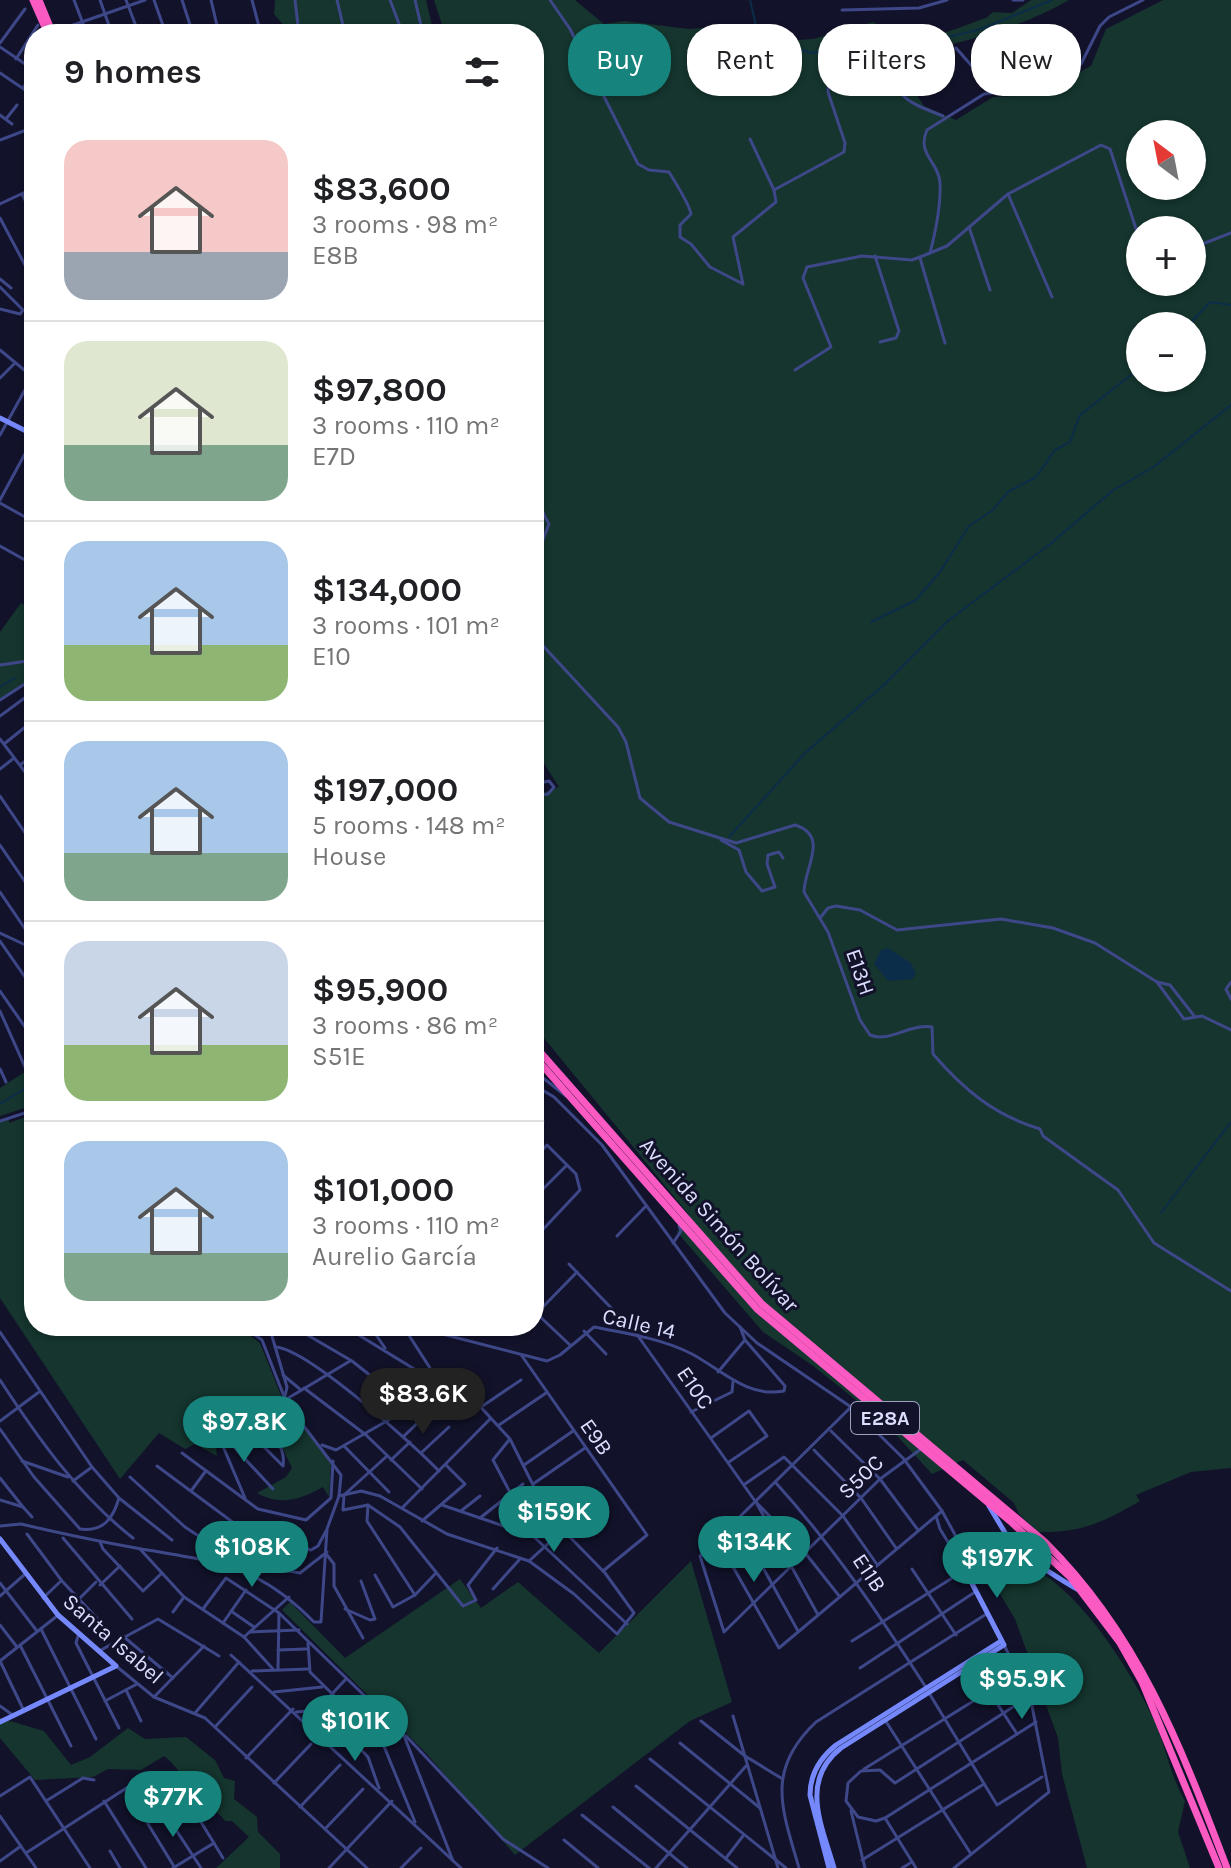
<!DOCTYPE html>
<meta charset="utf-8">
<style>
:root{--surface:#fff;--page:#f6f6f6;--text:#202124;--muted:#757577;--line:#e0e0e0;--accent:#17837d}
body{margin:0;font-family:Karla,sans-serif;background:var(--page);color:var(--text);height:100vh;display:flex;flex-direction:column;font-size:30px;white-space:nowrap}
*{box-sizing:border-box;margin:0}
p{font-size:26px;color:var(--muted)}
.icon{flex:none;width:44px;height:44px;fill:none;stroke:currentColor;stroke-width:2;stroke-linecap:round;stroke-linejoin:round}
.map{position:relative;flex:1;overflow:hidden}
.drawer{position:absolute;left:24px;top:24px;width:520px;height:1312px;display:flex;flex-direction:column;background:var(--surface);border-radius:32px;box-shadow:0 2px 6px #0004}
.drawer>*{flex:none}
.guide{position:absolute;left:568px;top:24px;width:542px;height:72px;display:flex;gap:16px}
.needle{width:52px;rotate:328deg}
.fabs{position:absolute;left:1126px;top:120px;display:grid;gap:16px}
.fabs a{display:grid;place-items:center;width:80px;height:80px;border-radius:50%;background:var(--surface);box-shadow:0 2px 6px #0004;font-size:40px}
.price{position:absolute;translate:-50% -68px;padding:0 18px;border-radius:28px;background:var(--accent);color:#fff;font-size:26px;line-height:52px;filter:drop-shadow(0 2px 4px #0008)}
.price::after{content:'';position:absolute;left:50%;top:48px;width:24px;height:18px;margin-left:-12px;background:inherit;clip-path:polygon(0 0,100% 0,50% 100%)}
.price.selected{background:#222;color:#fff}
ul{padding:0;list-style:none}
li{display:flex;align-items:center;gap:24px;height:200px;padding:0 40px}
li+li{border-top:2px solid var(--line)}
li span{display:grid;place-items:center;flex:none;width:224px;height:160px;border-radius:24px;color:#555}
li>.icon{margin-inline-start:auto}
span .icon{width:96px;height:96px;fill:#fffc;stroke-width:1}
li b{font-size:34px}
h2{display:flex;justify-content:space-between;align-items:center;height:96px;padding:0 40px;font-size:34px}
.pill{padding:0 28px;border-radius:32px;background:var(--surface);box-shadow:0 2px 6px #0004;font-size:28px;line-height:72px}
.pill.selected{background:var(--accent);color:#fff}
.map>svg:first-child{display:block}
.green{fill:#15352e;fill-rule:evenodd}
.water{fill:#0c2d49}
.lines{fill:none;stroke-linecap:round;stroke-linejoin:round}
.stream{stroke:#0c2d49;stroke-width:2}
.street{stroke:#3e4889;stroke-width:3}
.secondary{stroke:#7589fc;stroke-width:5}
.highway{stroke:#fb5ac3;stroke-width:7}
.labels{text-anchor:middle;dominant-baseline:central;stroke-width:6;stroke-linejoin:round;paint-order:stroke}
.shield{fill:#12122b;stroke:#9fa1bf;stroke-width:2}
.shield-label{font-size:20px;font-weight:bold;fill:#dcdefe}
.street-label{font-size:22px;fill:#dcdefe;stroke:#12122b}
</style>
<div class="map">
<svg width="1231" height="1868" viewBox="0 0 1231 1868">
<rect width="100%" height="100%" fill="#12122b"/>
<!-- green -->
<g class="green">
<path d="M275,0H426L434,34H329L328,29L291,34L274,14Z"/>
<path d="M434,0H575L604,24L624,21L689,29L717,27L798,40L813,39L873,22C919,49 939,34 986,18L993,12L1012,13L1031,0H1069C1015,31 948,48 886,56L906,78L924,106L956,120L993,97L1037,95L1091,66L1106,29L1163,0H1231V1468L1191,1472L1136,1495L1140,1501C1102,1523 1081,1533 1037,1532L1019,1514L1014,1503L963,1460L932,1474L886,1424L812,1365L763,1332L677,1232L689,1215L534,1026V796L559,787L534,748V34H445ZM1140,134H1192V186H1140ZM1140,230H1192V282H1140ZM1140,326H1192V378H1140Z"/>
<path d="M21,603L34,609V678L0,700V632Z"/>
<path d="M34,1066V1105L0,1116V1088Z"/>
<path d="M34,1114V1326H238L260,1343L284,1403L331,1462L329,1497L323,1487C300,1500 280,1506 257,1493L286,1477L292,1468L271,1424L259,1415C240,1415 227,1423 215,1437L217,1456L195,1444L185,1449L159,1433L120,1479L0,1298V1121L9,1120V1123Z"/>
<path d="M1002,1559C1064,1561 1130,1668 1154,1720C1166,1747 1170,1775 1185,1801L1178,1832L1190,1868H1087L1062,1774L1058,1738L1015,1619L982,1564Z"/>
<path d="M691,1561L732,1702L690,1721L515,1855L425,1752L282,1610L290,1602L345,1658L460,1579L481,1608L518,1582L599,1653Z"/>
<path d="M0,1718L44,1731L71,1765L90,1757L128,1728L145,1739L186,1737L215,1760L224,1778L235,1781L234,1799L257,1817L258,1832L280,1854V1868H216L249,1837L232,1821H225C216,1808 209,1811 200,1801C187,1786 180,1768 164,1756L141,1770L108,1769L93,1777L35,1780L0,1738Z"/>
</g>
<!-- water -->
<path class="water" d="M888,948L911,963L916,974L912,979L888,981L874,964L881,950Z"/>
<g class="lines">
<!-- stream -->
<g class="stream">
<path d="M750,0L760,43L778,44L813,53L855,38L916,45L981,29L1052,0"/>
<path d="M1188,326L1210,302L1231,305"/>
<path d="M871,622L916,600L940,572L969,526L993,510L1008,492L1036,477L1055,450L1070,442L1080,415L1140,368"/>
<path d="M0,687L15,678"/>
<path d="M729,837L805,753L885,684L949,620L1049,545L1112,491L1155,466L1231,405"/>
<path d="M0,1104L34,1083"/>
<path d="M1161,1213L1231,1122"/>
</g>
<!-- street -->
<g class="street">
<path d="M74,0L87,34"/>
<path d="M100,0L112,34"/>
<path d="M126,0L139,34"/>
<path d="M154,0L166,34"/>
<path d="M182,0L193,34"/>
<path d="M211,0L219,34"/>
<path d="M252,0L261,34"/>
<path d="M295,0L299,34"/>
<path d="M337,0L345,34"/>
<path d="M390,0L403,34"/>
<path d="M415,0L423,34"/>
<path d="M550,0L570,29L638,164L649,170L669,172C674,180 690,206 691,214L680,225V237L691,244L710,267L743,284L733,237L776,202L774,190L750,139"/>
<path d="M1013,0H1023"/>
<path d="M842,10L919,8L947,0"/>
<path d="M53,32L145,0"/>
<path d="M0,43L25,9"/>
<path d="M0,47L34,70"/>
<path d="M956,48L993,90"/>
<path d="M16,59L38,25"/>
<path d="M0,73L34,96"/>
<path d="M23,88L34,72"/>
<path d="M0,115L12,124"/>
<path d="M6,119L17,105"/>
<path d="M0,140L34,127"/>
<path d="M774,190L844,152L845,143L828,92L830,73C852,50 889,84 907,99C917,107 931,111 943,116"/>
<path d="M22,194L34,218"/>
<path d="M1008,194L1052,297"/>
<path d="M0,204L34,188"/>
<path d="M0,218L34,282"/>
<path d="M969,227L990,290"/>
<path d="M1192,248L1231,233"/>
<path d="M930,253L947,246L1008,194L1101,145L1110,149L1140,241"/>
<path d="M875,256L899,331L896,338L880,342"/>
<path d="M920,258L945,343"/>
<path d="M0,279L11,288"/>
<path d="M0,287L23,310L20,314L0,309"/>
<path d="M0,350L34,378"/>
<path d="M795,370L831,347L803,278L807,267L862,256L912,260L930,253C936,230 941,207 940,183C939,162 916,154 927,130L984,94L1033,87L1081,64L1100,26L1109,17L1143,0"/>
<path d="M0,378L14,364"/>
<path d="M0,435L32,377"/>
<path d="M534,469C544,485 533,499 549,524L534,563"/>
<path d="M0,500L34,437"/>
<path d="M0,503L34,522"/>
<path d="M27,518L34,504"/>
<path d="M0,546L34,565"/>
<path d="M534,592L539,602L534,614"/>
<path d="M534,636L618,727L626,742L640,798L669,822L736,843L795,825C830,836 804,868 804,892L828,932L860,1020L870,1035C889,1043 911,1023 932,1027L933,1054C964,1090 994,1115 1040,1129L1043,1136L1118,1190L1154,1243L1231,1291"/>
<path d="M0,665L34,660"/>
<path d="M34,685L29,695L34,702"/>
<path d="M0,700L34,678"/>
<path d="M0,716L34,691"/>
<path d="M0,739L34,784"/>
<path d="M4,744L34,720"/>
<path d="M20,765L34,755"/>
<path d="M0,769L14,758"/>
<path d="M534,784L549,781L554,787L548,794L534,796"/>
<path d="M0,796L34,846"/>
<path d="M721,840L739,850L746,872L762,891L775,887L767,864L768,855L779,852L783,858"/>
<path d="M0,845L34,895"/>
<path d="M24,879L34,872"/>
<path d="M0,892L34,942"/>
<path d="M820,918L828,908L836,906L860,910L897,930L1001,919L1053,928L1095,943L1157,982L1184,1019L1202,1016L1231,1030"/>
<path d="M0,933L34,949"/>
<path d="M0,941L34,990"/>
<path d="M1157,982L1170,985L1195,1017"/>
<path d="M1231,982L1226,989L1231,999"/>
<path d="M0,991L34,1040"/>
<path d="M0,1011L25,1067"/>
<path d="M0,1069L6,1082"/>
<path d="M534,1069L542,1078"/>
<path d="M534,1075L543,1122L534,1133"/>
<path d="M534,1085L554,1097L602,1145L725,1313L757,1343L851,1407L903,1458L942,1511L970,1562"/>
<path d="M537,1085L543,1078L566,1096"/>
<path d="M0,1121L34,1110"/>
<path d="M534,1159L547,1145L576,1174L580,1190L534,1239"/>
<path d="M534,1198L567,1165"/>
<path d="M617,1236L645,1207"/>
<path d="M673,1243L681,1231L679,1226"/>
<path d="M569,1264L638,1336L755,1501L806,1554L840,1597"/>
<path d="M534,1311L570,1345"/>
<path d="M537,1313L577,1272"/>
<path d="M269,1326L287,1387L285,1396"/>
<path d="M292,1326L352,1361L400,1399"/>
<path d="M344,1326L424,1375"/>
<path d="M370,1326L385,1348"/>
<path d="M403,1326L430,1368"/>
<path d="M411,1326L547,1361L560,1355L594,1327C626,1333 663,1339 692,1354C722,1370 747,1398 784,1391L785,1386L745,1340L740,1327"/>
<path d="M584,1331L606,1354"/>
<path d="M0,1332L92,1467L119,1498L172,1540"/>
<path d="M275,1347C307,1348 414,1445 439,1471"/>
<path d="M522,1356L647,1535L603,1571"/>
<path d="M718,1372L744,1341"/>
<path d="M283,1375L301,1390"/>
<path d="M0,1380C38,1438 78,1495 133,1538"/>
<path d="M304,1388L366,1435L422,1489"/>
<path d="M285,1400L350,1361"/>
<path d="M481,1407L521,1380"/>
<path d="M851,1407L700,1556L724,1632L880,1479L921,1449"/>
<path d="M691,1412L732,1392L733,1382"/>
<path d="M0,1421L39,1392"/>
<path d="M499,1425L546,1393"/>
<path d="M0,1429L34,1477L80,1529C103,1532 113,1519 119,1498"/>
<path d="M831,1431L880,1479L918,1530"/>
<path d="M221,1433L273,1489"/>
<path d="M404,1436L432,1409"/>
<path d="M711,1438L749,1411L767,1436L729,1462"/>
<path d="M509,1440L493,1460L533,1536"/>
<path d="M322,1445L336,1450L399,1414"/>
<path d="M344,1446L389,1492"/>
<path d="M814,1450L861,1498L896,1548"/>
<path d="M238,1451L271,1430"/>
<path d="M422,1452L449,1427"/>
<path d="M182,1453L258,1509L306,1520L331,1498L333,1461"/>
<path d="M387,1456L344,1495L343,1510L368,1505L400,1527L463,1606L476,1600L468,1585L497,1548"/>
<path d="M391,1460L410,1442"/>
<path d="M22,1461L68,1477"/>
<path d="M524,1465L573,1431"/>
<path d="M157,1466L254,1538L311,1550L318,1546L326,1531"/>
<path d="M130,1477L185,1527L238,1562L300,1573L327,1552"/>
<path d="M0,1478L23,1507"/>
<path d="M73,1481L92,1467"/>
<path d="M776,1483C834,1547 880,1616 927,1689"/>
<path d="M533,1484L585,1448"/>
<path d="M745,1484L784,1457L843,1516L876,1563"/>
<path d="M191,1491L205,1472"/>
<path d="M339,1496L361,1491L380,1496L447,1534L529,1561L574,1594L617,1634L634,1613L605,1573L563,1530L541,1501L510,1439L465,1390"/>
<path d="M245,1498L219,1437L240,1422L257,1419C271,1426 286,1449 283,1466L255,1438"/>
<path d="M0,1500L23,1507L32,1517"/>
<path d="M757,1504L817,1613"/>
<path d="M368,1505L367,1521L415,1595L393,1607L375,1575"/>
<path d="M442,1505L533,1536L627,1624"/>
<path d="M403,1507L490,1419"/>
<path d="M461,1511L480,1496"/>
<path d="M480,1518L523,1484"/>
<path d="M736,1519L798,1631"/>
<path d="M422,1521L465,1484L446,1465"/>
<path d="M0,1526L21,1524C59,1533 97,1541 136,1548C215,1562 255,1562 314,1622H321L327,1529L339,1496L341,1475L287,1404L262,1340L243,1326"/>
<path d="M27,1534L62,1581L108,1630"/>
<path d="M716,1537L779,1648L942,1511"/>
<path d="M63,1538L132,1619"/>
<path d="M100,1542L103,1549L143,1591L162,1573"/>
<path d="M140,1549L184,1597L244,1637L273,1669"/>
<path d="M327,1555L334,1564V1586L363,1638"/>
<path d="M529,1561L562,1531"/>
<path d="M238,1562L254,1538"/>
<path d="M912,1569L956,1635"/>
<path d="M0,1583L37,1631"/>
<path d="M100,1585L120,1566"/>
<path d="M493,1589L520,1559"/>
<path d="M415,1595L435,1574"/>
<path d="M0,1596L24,1575"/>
<path d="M43,1598L61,1581"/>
<path d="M79,1599L96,1582"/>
<path d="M203,1609L226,1578L279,1613L403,1733L453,1861"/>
<path d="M345,1609L370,1620L375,1619L361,1581"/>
<path d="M231,1611L254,1627"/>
<path d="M173,1612L184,1597"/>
<path d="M223,1623L246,1590"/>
<path d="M0,1625L17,1647"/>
<path d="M41,1629L96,1739"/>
<path d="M250,1632L299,1630"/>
<path d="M78,1636L76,1643L119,1728"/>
<path d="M124,1637L173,1678"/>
<path d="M244,1637L289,1597"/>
<path d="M852,1641L965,1570L940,1529L936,1516"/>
<path d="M308,1643L310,1672L383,1744L415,1822"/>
<path d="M20,1645L71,1746"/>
<path d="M101,1650L158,1619L219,1656"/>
<path d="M278,1650L306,1649"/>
<path d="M231,1655L461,1868"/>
<path d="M0,1661L57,1616"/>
<path d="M0,1661L24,1711"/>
<path d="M116,1666L154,1697L205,1718L367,1868"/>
<path d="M860,1668L975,1592"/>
<path d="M278,1669L279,1613"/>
<path d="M252,1671L308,1669"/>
<path d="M126,1690L141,1721"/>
<path d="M989,1691L1017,1734"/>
<path d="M274,1692L322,1687"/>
<path d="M929,1693L997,1805L1042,1777"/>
<path d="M331,1695L345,1680"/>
<path d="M1030,1696L895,1783L880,1770L861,1771L848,1783L846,1801L858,1817L876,1821L885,1818L1036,1722"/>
<path d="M154,1697L204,1646"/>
<path d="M105,1701L137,1684"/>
<path d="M0,1706L14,1716"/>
<path d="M296,1712L344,1708"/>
<path d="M195,1713L239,1662"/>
<path d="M733,1716L778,1868"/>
<path d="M885,1720L971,1854"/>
<path d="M701,1721L745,1756L781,1778"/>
<path d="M215,1727L252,1687"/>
<path d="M341,1729L368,1757L379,1788"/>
<path d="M316,1731L364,1726"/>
<path d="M371,1732L384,1717"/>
<path d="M406,1736L503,1839L548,1868"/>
<path d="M680,1743L760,1808"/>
<path d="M246,1758L293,1709"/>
<path d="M650,1759L786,1868"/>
<path d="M864,1769L1020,1672"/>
<path d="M274,1783L311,1744"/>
<path d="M636,1786L737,1868"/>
<path d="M0,1796L30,1777L90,1868"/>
<path d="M46,1801L83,1778L94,1780"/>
<path d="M104,1801L146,1868"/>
<path d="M190,1804L223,1858"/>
<path d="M300,1807L340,1765"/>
<path d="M613,1807L687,1868"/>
<path d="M851,1811L865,1868"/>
<path d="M582,1815L649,1868"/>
<path d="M0,1816L36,1868"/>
<path d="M885,1818L916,1868"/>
<path d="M148,1824L175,1868"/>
<path d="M325,1829L363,1789"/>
<path d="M564,1840L598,1868"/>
<path d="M110,1851L120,1868"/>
<path d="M26,1853L142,1778L201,1868"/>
<path d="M726,1858L743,1836"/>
<path d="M862,1860L984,1784"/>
<path d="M0,1861L21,1846"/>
<path d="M173,1868L214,1843"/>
<path d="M329,1868L392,1801"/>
<path d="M401,1868L421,1848"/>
<path d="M656,1868L746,1766"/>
<path d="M799,1868C782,1809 765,1770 816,1722L988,1613"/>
<path d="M902,1868L912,1862"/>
<path d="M954,1868L1049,1792L1030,1696L1004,1645"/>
</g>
<!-- secondary -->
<g class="secondary">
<path d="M0,418L34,435"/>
<path d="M989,1506L1007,1536L1003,1551"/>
<path d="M0,1539L58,1615L116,1666L0,1722"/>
<path d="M829,1868L810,1795C810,1774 820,1758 836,1745L1001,1641"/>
<path d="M834,1868C822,1826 799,1781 841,1748L1004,1645L965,1570V1565C1014,1536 1036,1567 1077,1589"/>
</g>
<!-- highway -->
<g class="highway">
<path d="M33,0L48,34"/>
<path d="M39,0L53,34"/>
<path d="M534,1045L762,1304L1045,1542C1139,1635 1181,1747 1227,1868"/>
<path d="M534,1056L757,1309L1010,1521L1070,1577L1120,1643L1142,1682L1219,1868"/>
</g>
</g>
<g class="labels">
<!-- shield labels -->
<rect class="shield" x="851" y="1402" width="68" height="32" rx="6"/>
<g class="shield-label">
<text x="885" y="1418">E28A</text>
</g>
<!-- street labels -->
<g class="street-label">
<text transform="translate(860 972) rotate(71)">E13H</text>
<text transform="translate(719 1225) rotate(48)">Avenida Simón Bolívar</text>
<text transform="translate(639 1324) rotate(13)">Calle 14</text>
<text transform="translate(695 1388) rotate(55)">E10C</text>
<text transform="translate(596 1437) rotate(55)">E9B</text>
<text transform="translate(861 1477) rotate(-44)">S50C</text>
<text transform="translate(869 1573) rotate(56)">E11B</text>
<text transform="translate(113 1639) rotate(41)">Santa Isabel</text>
</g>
</g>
</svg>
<div class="fabs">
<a><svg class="needle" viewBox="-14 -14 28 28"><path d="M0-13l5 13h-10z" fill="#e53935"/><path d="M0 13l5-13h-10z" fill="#757577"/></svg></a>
<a>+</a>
<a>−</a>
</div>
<b class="price selected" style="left:423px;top:1436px">$83.6K</b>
<b class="price" style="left:244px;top:1464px">$97.8K</b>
<b class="price" style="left:554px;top:1554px">$159K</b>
<b class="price" style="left:754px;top:1584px">$134K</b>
<b class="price" style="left:252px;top:1589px">$108K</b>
<b class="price" style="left:997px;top:1600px">$197K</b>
<b class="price" style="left:1022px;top:1721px">$95.9K</b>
<b class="price" style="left:355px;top:1763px">$101K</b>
<b class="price" style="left:173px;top:1839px">$77K</b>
<div class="guide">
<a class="pill selected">Buy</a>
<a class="pill">Rent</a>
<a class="pill">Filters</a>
<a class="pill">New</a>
</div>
<section class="drawer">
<h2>9 homes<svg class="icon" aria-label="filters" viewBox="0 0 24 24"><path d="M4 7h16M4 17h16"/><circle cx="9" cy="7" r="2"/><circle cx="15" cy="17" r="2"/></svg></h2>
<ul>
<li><span style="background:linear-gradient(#f6c9c9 70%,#9aa5b1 0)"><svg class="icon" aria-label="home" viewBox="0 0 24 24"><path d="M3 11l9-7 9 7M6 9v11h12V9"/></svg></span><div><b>$83,600</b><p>3 rooms · 98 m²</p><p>E8B</p></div></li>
<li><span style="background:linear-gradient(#dfe7d0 65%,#7fa58c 0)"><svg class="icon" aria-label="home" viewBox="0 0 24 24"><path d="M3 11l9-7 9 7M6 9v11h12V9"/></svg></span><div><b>$97,800</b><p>3 rooms · 110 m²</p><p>E7D</p></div></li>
<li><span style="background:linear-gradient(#a9c7e8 65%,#8fb573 0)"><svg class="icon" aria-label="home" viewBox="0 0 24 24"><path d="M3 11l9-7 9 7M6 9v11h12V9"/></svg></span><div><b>$134,000</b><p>3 rooms · 101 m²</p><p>E10</p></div></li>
<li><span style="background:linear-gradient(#a9c7e8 70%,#7fa58c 0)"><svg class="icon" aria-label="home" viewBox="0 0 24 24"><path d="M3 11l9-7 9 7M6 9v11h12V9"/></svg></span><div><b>$197,000</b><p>5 rooms · 148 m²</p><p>House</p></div></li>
<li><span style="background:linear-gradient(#c9d6e8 65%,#8fb573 0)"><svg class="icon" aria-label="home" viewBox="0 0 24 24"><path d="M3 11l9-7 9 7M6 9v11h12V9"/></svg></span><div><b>$95,900</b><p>3 rooms · 86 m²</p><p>S51E</p></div></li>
<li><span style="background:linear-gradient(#a9c7e8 70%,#7fa58c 0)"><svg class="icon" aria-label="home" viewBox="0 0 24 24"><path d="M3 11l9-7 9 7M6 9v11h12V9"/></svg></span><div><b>$101,000</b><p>3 rooms · 110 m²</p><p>Aurelio García</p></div></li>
</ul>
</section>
</div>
